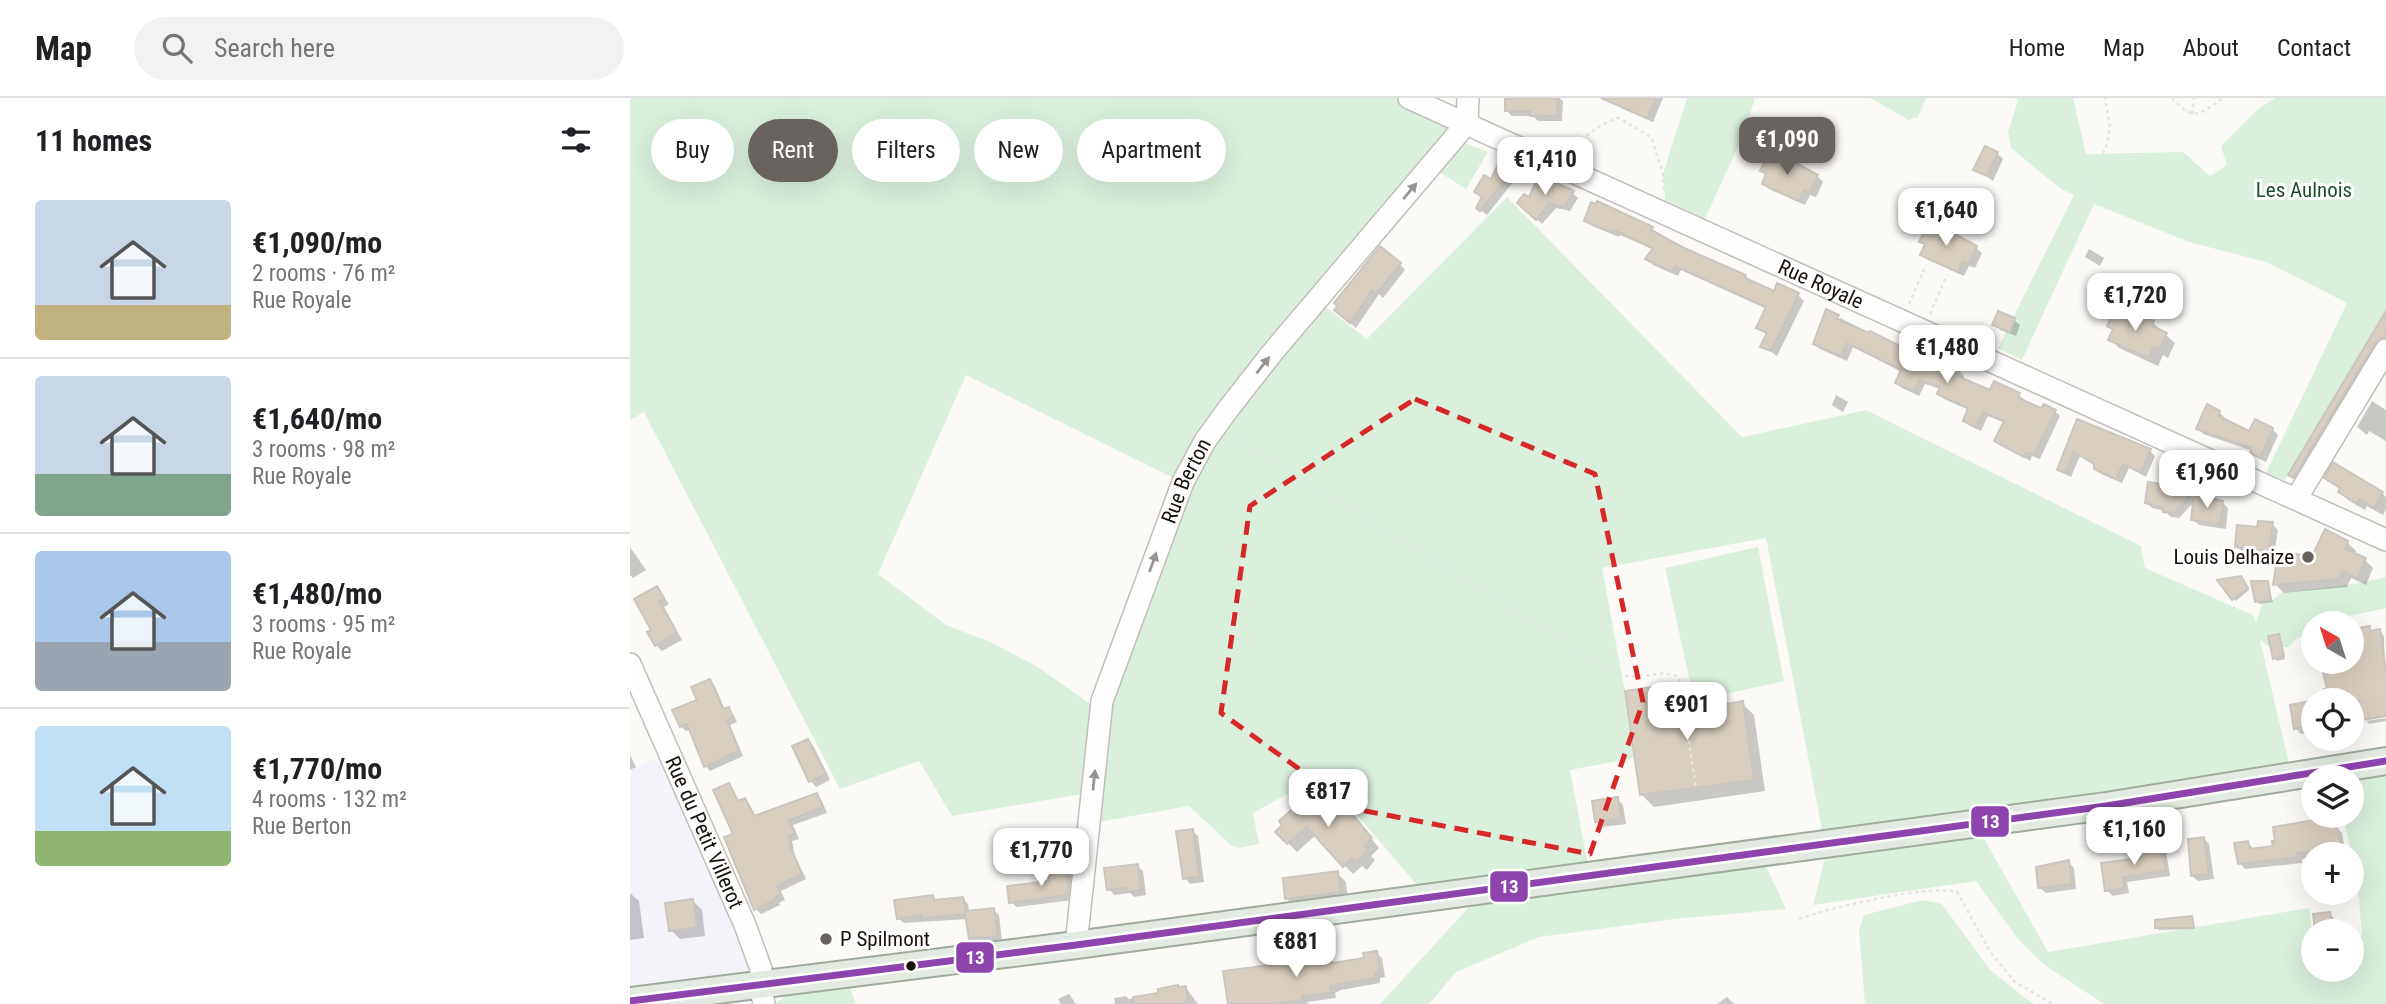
<!DOCTYPE html>
<meta charset="utf-8">
<style>
:root{--surface:#fff;--page:#f2f2f2;--text:#202124;--muted:#757577;--line:#e0e0e0;--accent:#68635e}
body{margin:0;font-family:"Roboto Condensed",sans-serif;background:var(--page);color:var(--text);height:100vh;display:flex;flex-direction:column;font-size:26px;white-space:nowrap}
*{box-sizing:border-box;margin:0}
p{font-size:23px;color:var(--muted)}
.icon{flex:none;width:38px;height:38px;fill:none;stroke:currentColor;stroke-width:2;stroke-linecap:round;stroke-linejoin:round}
.map{position:relative;flex:1;overflow:hidden}
.sheet{display:flex;flex-direction:column;background:var(--surface);width:630px}
.sheet>*{flex:none}
.banner{position:absolute;left:21px;top:21px;width:665px;height:63px;display:flex;gap:14px}
.needle{width:46px;rotate:321deg}
.tools{position:absolute;left:1671px;top:513px;display:grid;gap:14px}
.tools a{display:grid;place-items:center;width:63px;height:63px;border-radius:50%;background:var(--surface);box-shadow:0 7px 28px #0002;font-size:35px}
.price{position:absolute;translate:-50% -60px;padding:0 16px;border-radius:14px;background:#fff;color:#222;font-size:23px;line-height:46px;filter:drop-shadow(0 2px 4px #0008)}
.price::after{content:'';position:absolute;left:50%;top:42px;width:21px;height:16px;margin-left:-10px;background:inherit;clip-path:polygon(0 0,100% 0,50% 100%)}
.price.on{background:var(--accent);color:#fff}
ul{padding:0;list-style:none}
li{display:flex;align-items:center;gap:21px;height:175px;padding:0 35px}
li+li{border-top:2px solid var(--line)}
li span{display:grid;place-items:center;flex:none;width:196px;height:140px;border-radius:7px;color:#555}
li>.icon{margin-inline-start:auto}
span .icon{width:84px;height:84px;fill:#fffc;stroke-width:1}
li b{font-size:30px}
h2{display:flex;justify-content:space-between;align-items:center;height:84px;padding:0 35px;font-size:30px}
.chip{padding:0 24px;border-radius:32px;background:var(--surface);box-shadow:0 7px 28px #0002;font-size:24px;line-height:63px}
.chip.on{background:var(--accent);color:#fff}
header{display:flex;align-items:center;gap:42px;box-sizing:border-box;height:98px;padding:0 35px;background:var(--surface);border-bottom:2px solid var(--line)}
header strong{font-size:33px}
nav{display:flex;gap:38px;margin-inline-start:auto;font-size:24px}
.search{width:490px;height:63px;background:var(--page);display:flex;align-items:center;gap:18px;box-sizing:border-box;padding:0 24px;border-radius:38px;color:var(--muted);font-size:26px}
main{display:flex;flex:1;min-height:0}
.map>svg:first-child{display:block}
.industrial{fill:#f5f3fa}
.green{fill:#daf0dd}
.shadow{fill:#0003}
.building{fill:#d9cfc1;stroke:#c9c6c1;stroke-width:2}
.lines{fill:none;stroke-linecap:round;stroke-linejoin:round}
.minor-casing{stroke:#c2beb9;stroke-width:24}
.major-casing{stroke:#a0ab9b;stroke-width:30}
.path{stroke:#e5e4e3;stroke-width:2.5;stroke-dasharray:3.5 3.5;stroke-linecap:butt}
.minor{stroke:#fffefe;stroke-width:21}
.major{stroke:#e2eae1;stroke-width:26}
.bus-1-casing{stroke:#fff;stroke-width:12}
.bus-1{stroke:#8e44ad;stroke-width:7}
.oneway{fill:#979491}
.marked{fill:none;stroke:#d62828;stroke-width:5;stroke-dasharray:14 9;stroke-linejoin:round}
.poi-dot{fill:#68635e;stroke:#fff;stroke-width:2.5}
.bus-dot{fill:#18120c;stroke:#fff;stroke-width:2.5}
.labels{text-anchor:middle;dominant-baseline:central;stroke-width:6;stroke-linejoin:round;paint-order:stroke}
.park-label{font-size:21px;fill:#1d4e2c;stroke:#fff}
.street-label{font-size:21px;fill:#18120c;stroke:#fff}
.poi-label{font-size:21px;fill:#18120c;stroke:#fff;text-anchor:end}
.line-badge{stroke:#fff;stroke-width:2.5}
.badge-label{font-size:19px;text-anchor:middle;font-weight:bold;fill:#fff}
</style>
<header>
<strong>Map</strong>
<div class="search"><svg class="icon" aria-label="search" viewBox="0 0 24 24"><circle cx="10" cy="10" r="6"/><path d="M15 15l6 6"/></svg>Search here</div>
<nav><a>Home</a><a>Map</a><a>About</a><a>Contact</a></nav>
</header>
<main>
<section class="sheet">
<h2>11 homes<svg class="icon" aria-label="filters" viewBox="0 0 24 24"><path d="M4 7h16M4 17h16"/><circle cx="9" cy="7" r="2"/><circle cx="15" cy="17" r="2"/></svg></h2>
<ul>
<li><span style="background:linear-gradient(#c9d6e8 75%,#c2b280 0)"><svg class="icon" aria-label="home" viewBox="0 0 24 24"><path d="M3 11l9-7 9 7M6 9v11h12V9"/></svg></span><div><b>€1,090/mo</b><p>2 rooms · 76 m²</p><p>Rue Royale</p></div></li>
<li><span style="background:linear-gradient(#c9d6e8 70%,#7fa58c 0)"><svg class="icon" aria-label="home" viewBox="0 0 24 24"><path d="M3 11l9-7 9 7M6 9v11h12V9"/></svg></span><div><b>€1,640/mo</b><p>3 rooms · 98 m²</p><p>Rue Royale</p></div></li>
<li><span style="background:linear-gradient(#a9c7e8 65%,#9aa5b1 0)"><svg class="icon" aria-label="home" viewBox="0 0 24 24"><path d="M3 11l9-7 9 7M6 9v11h12V9"/></svg></span><div><b>€1,480/mo</b><p>3 rooms · 95 m²</p><p>Rue Royale</p></div></li>
<li><span style="background:linear-gradient(#bfe0f5 75%,#8fb573 0)"><svg class="icon" aria-label="home" viewBox="0 0 24 24"><path d="M3 11l9-7 9 7M6 9v11h12V9"/></svg></span><div><b>€1,770/mo</b><p>4 rooms · 132 m²</p><p>Rue Berton</p></div></li>
</ul>
</section>
<div class="map">
<svg width="1756" height="906" viewBox="0 0 1756 906">
<rect width="100%" height="100%" fill="#fcfaf7"/>
<!-- industrial -->
<path class="industrial" d="M31,658L125,871L0,892V672Z"/>
<!-- green -->
<g class="green">
<path d="M0,0H771L828,26L547,382L336,277L248,476L316,527L360,544L408,569L466,610L458,695L322,718L289,663L210,691L14,314L0,322Z"/>
<path d="M1057,0H1125L1113,37L1075,121L1035,102L1033,76Z"/>
<path d="M1241,0H1296L1288,19L1278,22Z"/>
<path d="M1383,0H1443L1456,56L1553,54L1580,78L1597,67L1591,48L1630,9L1646,0H1756V211L1655,382L1636,375L1717,205L1636,164L1559,144L1464,106L1392,262L1368,250L1444,97L1431,91L1381,50L1378,34L1388,2Z"/>
<path d="M835,45L858,54L836,91L809,74Z"/>
<path d="M877,99L1112,339L1236,312L1511,448L1515,470L1623,517L1626,524L1633,504L1643,502L1651,495L1725,486L1756,479V510L1706,521L1703,525H1684L1683,537L1667,540L1659,549L1641,550L1630,542L1661,674L1194,742L1136,440L972,470L995,593L1004,660L940,672L959,773L793,794L701,687L681,683L623,715L629,746L609,750L601,747L559,708L463,725L476,609L579,344L689,204L737,241Z"/>
<path d="M1128,449L1154,583L1072,601L1060,584L1035,470Z"/>
<path d="M1756,673V906H1474L1413,866L1387,840L1346,783L1183,807L1196,756L1351,735L1418,854L1679,810L1683,841L1684,872H1722V839L1732,837L1729,801L1714,718H1722V679Z"/>
<path d="M1134,764L1156,811L1044,821L909,839L826,874L799,906H750L840,808L933,791Z"/>
<path d="M1293,802L1312,806L1360,872L1403,906H1235L1229,833L1234,817Z"/>
<path d="M219,886L226,906H144L158,897Z"/>
</g>
<!-- shadow -->
<g class="shadow">
<path d="M876,0H930L933,3L932,23H908L903,18H882L876,12Z"/>
<path d="M991,0H1033L1023,24L993,11L988,6Z"/>
<path d="M1367,55L1373,61L1363,83L1346,71Z"/>
<path d="M871,62L886,68L891,74L857,117L848,110L853,100L846,94L861,83Z"/>
<path d="M1133,72L1187,78L1193,84L1186,99L1180,97L1175,107L1139,91L1134,86L1137,77Z"/>
<path d="M943,95L948,100L940,113L926,110L912,126L890,105Z"/>
<path d="M956,122L1022,131L1026,137L1115,178L1121,184L1145,195L1168,197L1174,203L1147,258L1133,248L1138,237L1128,230L1137,211L1051,172L1048,178L1023,167L1018,161L1024,152L990,137L989,139L962,128Z"/>
<path d="M1313,131L1346,150L1352,155L1345,170L1339,168L1334,178L1298,162L1292,157L1296,148L1291,144L1311,135Z"/>
<path d="M1459,151L1474,160L1470,168L1455,159Z"/>
<path d="M770,166L775,172L753,200L749,196L726,230L712,217Z"/>
<path d="M1503,216L1523,225L1545,245L1538,260L1533,257L1528,268L1489,250L1481,241L1484,233L1479,228L1500,221Z"/>
<path d="M1756,216V242L1666,381L1662,379Z"/>
<path d="M1210,220L1287,259L1311,274L1329,273L1334,278L1333,282L1361,294L1389,297L1395,302L1394,304L1412,313H1425L1430,318L1410,361L1402,358L1400,363L1367,342L1375,325L1358,318L1351,333L1340,328L1335,323L1339,312L1314,301L1309,296L1311,291L1295,286L1289,298L1272,290L1267,284L1272,274L1223,249L1217,263L1190,251L1185,246L1206,230Z"/>
<path d="M1384,222L1390,227L1386,238L1370,232L1365,226Z"/>
<path d="M1206,297L1218,304L1213,314L1202,307Z"/>
<path d="M1742,303L1756,312V343L1739,333L1737,337L1727,329Z"/>
<path d="M1589,314L1595,320L1593,323L1620,335L1642,331L1648,337L1636,364L1628,360L1623,353L1573,336L1568,330Z"/>
<path d="M1448,324L1520,353L1525,358L1516,379L1499,370L1492,385L1471,376L1466,368L1450,358L1441,379L1435,376L1429,371Z"/>
<path d="M1696,380L1752,395L1756,399V411L1753,417L1737,408L1735,412L1718,402L1710,394L1711,392Z"/>
<path d="M1550,390L1565,401L1592,404L1598,410L1596,431L1569,427L1563,422L1565,403L1549,420L1541,419L1535,413L1522,410L1517,405Z"/>
<path d="M1642,426L1648,432L1644,457L1612,454L1607,448L1628,431Z"/>
<path d="M1717,444L1726,453L1724,457L1735,462L1743,470L1736,487L1721,480L1717,489L1654,495L1645,486L1683,460Z"/>
<path d="M0,449L16,472L3,480L0,477Z"/>
<path d="M1590,483H1613L1619,492L1606,503Z"/>
<path d="M1637,484L1643,504L1629,506L1627,503Z"/>
<path d="M27,490L39,506L34,509L52,542L32,553L26,547L24,533Z"/>
<path d="M1739,530L1743,534L1749,533L1754,538L1756,616L1736,620V623L1731,606L1722,608V602H1698L1699,592L1694,570L1713,565V564H1722V534Z"/>
<path d="M1648,538L1655,561L1647,563L1644,560Z"/>
<path d="M80,583L85,588L95,612L98,611L103,616L107,624L100,627L113,658L80,673L76,668L61,631L56,633L51,628Z"/>
<path d="M1043,588L1055,600L1057,613L1072,611L1089,601L1095,608L1112,605L1124,617L1135,693L1024,709L1012,697Z"/>
<path d="M1684,604V633L1671,636L1666,630Z"/>
<path d="M1756,620V623L1739,626L1736,623Z"/>
<path d="M178,643L184,649L200,682L186,689L181,683Z"/>
<path d="M0,657L6,669L0,672Z"/>
<path d="M99,687L110,704L115,702L120,707L126,719L186,697L192,703L197,715L163,727L169,741L162,743L165,758L176,781L151,793L155,802L149,805L150,807L131,816L126,811L105,737Z"/>
<path d="M987,701L993,707L996,726L972,729L967,723Z"/>
<path d="M712,704L749,750L741,758L745,762L737,772L732,768L723,776L686,737L667,754L647,734Z"/>
<path d="M1696,722L1702,730L1706,729L1712,735L1715,753L1684,756V759L1672,761V765L1615,771L1610,765L1618,744L1624,752L1645,749Z"/>
<path d="M562,733L568,738L574,784L560,786L555,780Z"/>
<path d="M1573,740L1579,746L1584,781L1568,783L1562,778Z"/>
<path d="M1531,747L1536,752L1540,778L1497,784L1499,795L1483,798L1477,792L1511,761Z"/>
<path d="M1438,764L1444,770L1446,791L1416,795L1410,790Z"/>
<path d="M507,768L513,773L516,797L504,799L500,795L484,797L479,791Z"/>
<path d="M436,772L442,778L443,802L387,809L381,804L421,784Z"/>
<path d="M707,775L716,784L718,802L666,810L657,801Z"/>
<path d="M0,795L9,803L14,840L0,842Z"/>
<path d="M303,798L308,804L333,801L338,806L339,814L364,812L369,817L372,843L346,846L340,841L338,821L274,825L268,820Z"/>
<path d="M63,803L72,812L75,838L50,841L41,832Z"/>
<path d="M1700,816L1705,822L1707,833H1687Z"/>
<path d="M1562,819L1565,831L1529,832L1527,829Z"/>
<path d="M746,855L752,860L755,879L750,880V885L711,892L705,895L706,900L677,904L678,906H599L700,861L706,866L736,861Z"/>
<path d="M556,890L568,906H485L484,900L496,898L499,901Z"/>
<path d="M439,896L446,906H431L428,901Z"/>
<path d="M1097,899L1104,906H1087Z"/>
</g>
<!-- building -->
<g class="building">
<path d="M875,0H928L927,18H900V13H875Z"/>
<path d="M971,0H1027L1017,20Z"/>
<path d="M1355,48L1368,54L1357,78L1343,72Z"/>
<path d="M1138,55L1154,62L1155,59L1188,77L1180,95L1174,92L1169,103L1132,86L1136,75L1130,73Z"/>
<path d="M871,60L887,67L850,113L846,110L852,99L844,94L854,77L861,81Z"/>
<path d="M909,77L944,93L934,109L920,105L906,122L887,105L894,96L899,99Z"/>
<path d="M967,103L1023,129L1021,132L1054,150L1116,177L1115,180L1144,193L1147,185L1169,195L1141,253L1130,249L1137,235L1126,230L1136,209L1045,168L1042,174L1015,161L1023,150L984,132L983,135L954,123L961,104L966,106Z"/>
<path d="M1298,126L1310,132L1312,129L1347,148L1339,166L1333,163L1328,174L1290,157L1295,146L1289,144Z"/>
<path d="M750,148L771,165L746,196L742,192L720,225L704,212L707,208L704,205Z"/>
<path d="M1196,211L1209,217L1207,221L1239,235L1240,233L1288,257L1287,261L1310,272L1313,266L1320,267L1330,272L1327,278L1360,292L1364,283L1390,295L1388,300L1411,310L1414,306L1426,312L1404,357L1396,354L1394,359L1364,343L1374,323L1353,314L1345,329L1333,323L1338,310L1307,296L1310,289L1289,282L1284,294L1265,285L1271,272L1217,245L1211,258L1183,246Z"/>
<path d="M1485,211L1499,218L1502,213L1524,223L1522,228L1537,235L1529,252L1523,249L1519,260L1478,242L1483,231L1477,228Z"/>
<path d="M1368,213L1385,220L1380,234L1362,227Z"/>
<path d="M1756,213V237L1745,245L1663,380L1658,377Z"/>
<path d="M1577,306L1590,313L1588,318L1619,333L1625,321L1643,330L1630,360L1620,355L1622,350L1566,331Z"/>
<path d="M1447,321L1521,351L1511,374L1493,366L1486,381L1464,371V366L1444,354L1435,375L1427,372Z"/>
<path d="M1703,364L1753,394L1744,410L1729,401L1727,405L1708,394L1710,390L1694,380Z"/>
<path d="M1518,384L1551,389V394L1562,396L1544,415L1533,414L1532,409L1515,405Z"/>
<path d="M1564,396L1593,403L1590,426L1561,422Z"/>
<path d="M1628,423L1643,424L1639,453L1605,449L1607,427L1627,429Z"/>
<path d="M1695,431L1718,443L1715,451L1736,460L1727,480L1713,473L1709,481L1643,487L1648,454L1682,458Z"/>
<path d="M1611,478L1618,490L1602,502L1587,482Z"/>
<path d="M1621,483H1638L1641,502L1625,504Z"/>
<path d="M27,488L34,500L29,503L47,535L25,548L17,534L21,532L4,501Z"/>
<path d="M1740,528V533L1750,531L1756,573V618L1732,622L1729,602H1696L1694,591H1697L1692,570L1722,565V531Z"/>
<path d="M1649,536L1654,558L1643,561L1638,538Z"/>
<path d="M80,581L93,611L99,609L103,619L97,622L109,653L74,669L57,626L50,629L42,612L67,602L61,589Z"/>
<path d="M1044,586L1047,613L1070,609L1069,602L1090,600L1091,607L1113,603L1124,682L1010,697L995,593Z"/>
<path d="M1684,602V627L1664,631L1660,607Z"/>
<path d="M178,641L196,676L179,684L162,648Z"/>
<path d="M99,685L108,703L115,700L124,718L187,695L193,709L159,722L165,736L158,738L161,751L172,776L147,788L151,796L145,799L146,801L124,812L94,739L103,736L83,692Z"/>
<path d="M703,693L742,740L734,748L738,752L727,764L722,760L713,769L677,729L657,746L645,734L652,727L649,723L672,703L682,714Z"/>
<path d="M988,699L991,720L965,724L962,703Z"/>
<path d="M1697,720L1698,729L1707,728L1710,748L1667,755L1668,759L1608,766L1604,745L1618,743L1620,751L1643,748L1642,743H1645L1643,729Z"/>
<path d="M563,731L569,779L553,781L546,733Z"/>
<path d="M1574,739L1579,776L1561,778L1558,741Z"/>
<path d="M1531,745L1536,773L1493,779L1494,790L1475,793L1471,765L1509,760L1507,749Z"/>
<path d="M1439,762L1442,786L1408,790L1406,769Z"/>
<path d="M508,766L511,792L496,794V789L477,792L474,770Z"/>
<path d="M437,770L438,797L379,805L377,788L419,783L417,773Z"/>
<path d="M708,773L710,794L655,801L653,780Z"/>
<path d="M303,797L304,802L333,799L336,813L364,810L368,838L339,841L335,816L292,820L291,817L267,821L264,802Z"/>
<path d="M63,801L67,829L39,833L35,805Z"/>
<path d="M1700,814L1703,833H1685L1683,816Z"/>
<path d="M1562,818L1564,830H1525V822Z"/>
<path d="M747,853L750,874L745,875L746,880L705,887L700,889L701,895L672,898L673,902L644,906H598L593,873L701,859L702,865L734,860L733,855Z"/>
<path d="M548,887V889L556,888L558,906H503V899L528,895V891Z"/>
</g>
<g class="lines">
<!-- minor casing -->
<g class="minor-casing">
<g id="minor">
<path id="s1" d="M779,0L1756,442"/>
<path d="M1666,401L1756,252"/>
<path id="s2" d="M0,566L115,827L131,871L130,887L134,906"/>
<path id="s3" d="M446,847L472,603L553,384L575,343L599,310L642,255L837,25L838,0"/>
</g>
</g>
<!-- major casing -->
<g class="major-casing">
<path id="major" d="M0,903L446,847L1476,708L1756,663"/>
</g>
<!-- path -->
<g class="path">
<path d="M1542,0C1564,24 1569,17 1593,0"/>
<path d="M1562,16L1564,0"/>
<path d="M943,54C954,37 969,26 989,20L1021,39L1033,76L1034,95"/>
<path d="M1279,206L1296,167"/>
<path d="M1300,216L1317,177"/>
<path d="M1382,253L1453,103L1476,49L1480,30L1475,0"/>
<path d="M601,337L986,575C1009,585 1029,569 1049,579L1066,691"/>
<path d="M1169,821C1199,810 1299,786 1327,794L1361,855L1385,884L1423,906"/>
</g>
<!-- minor -->
<use href="#minor" class="minor"/>
<!-- major -->
<use href="#major" class="major"/>
<!-- bus-1 casing -->
<g class="bus-1-casing">
<path id="bus-1" d="M0,903L446,847L1476,708L1756,663"/>
</g>
<!-- bus-1 -->
<use href="#bus-1" class="bus-1"/>
</g>
<!-- one-way arrows -->
<defs><path id="oneway-solid" d="M-6-.8H1V-3.2L6.5 0L1 3.2V.8H-6Z" transform="scale(1.75)"/></defs>
<g class="oneway">
<use href="#oneway-solid" transform="translate(780 93) rotate(-50)"/>
<use href="#oneway-solid" transform="translate(633 267) rotate(-52)"/>
<use href="#oneway-solid" transform="translate(523 464) rotate(-70)"/>
<use href="#oneway-solid" transform="translate(464 682) rotate(-84)"/>
</g>
<!-- marked area -->
<path class="marked" d="M785,301L965,376L1013,604L960,756L725,711L591,615L620,408Z"/>
<!-- markers -->
<g class="poi-dot">
<circle cx="1678" cy="459" r="7"/>
<circle cx="196" cy="841" r="7"/>
</g>
<circle class="bus-dot" cx="281" cy="868" r="6"/>
<g class="labels">
<!-- park labels -->
<g class="park-label">
<text x="1674" y="92">Les Aulnois</text>
</g>
<!-- street labels -->
<g class="street-label">
<text stroke="none"><textPath href="#s1" startOffset="452">Rue Royale</textPath></text>
<text stroke="none"><textPath href="#s3" startOffset="481">Rue Berton</textPath></text>
<text stroke="none"><textPath href="#s2" startOffset="184">Rue du Petit Villerot</textPath></text>
</g>
<!-- poi labels -->
<g class="poi-label">
<text x="1664" y="459">Louis Delhaize</text>
<text x="210" y="841" text-anchor="start">P Spilmont</text>
</g>
</g>
<g class="line-badge">
<rect x="1340" y="707" width="40" height="33" rx="7" fill="#8e44ad"/>
<rect x="859" y="772" width="40" height="33" rx="7" fill="#8e44ad"/>
<rect x="325" y="843" width="40" height="33" rx="7" fill="#8e44ad"/>
</g>
<g class="badge-label">
<text x="1360" y="730">13</text>
<text x="879" y="795">13</text>
<text x="345" y="866">13</text>
</g>
</svg>
<div class="tools">
<a><svg class="needle" viewBox="-14 -14 28 28"><path d="M0-13l5 13h-10z" fill="#e53935"/><path d="M0 13l5-13h-10z" fill="#757577"/></svg></a>
<a><svg class="icon" aria-label="locate" viewBox="0 0 24 24"><circle cx="12" cy="12" r="6"/><path d="M12 2v4M12 18v4M2 12h4M18 12h4"/></svg></a>
<a><svg class="icon" aria-label="layers" viewBox="0 0 24 24"><path d="M12 4l9 5-9 5-9-5zM3 14l9 5 9-5"/></svg></a>
<a>+</a>
<a>−</a>
</div>
<b class="price on" style="left:1157px;top:79px">€1,090</b>
<b class="price" style="left:915px;top:99px">€1,410</b>
<b class="price" style="left:1316px;top:150px">€1,640</b>
<b class="price" style="left:1505px;top:235px">€1,720</b>
<b class="price" style="left:1317px;top:287px">€1,480</b>
<b class="price" style="left:1577px;top:412px">€1,960</b>
<b class="price" style="left:1057px;top:644px">€901</b>
<b class="price" style="left:698px;top:731px">€817</b>
<b class="price" style="left:1504px;top:769px">€1,160</b>
<b class="price" style="left:411px;top:790px">€1,770</b>
<b class="price" style="left:666px;top:881px">€881</b>
<div class="banner">
<a class="chip">Buy</a>
<a class="chip on">Rent</a>
<a class="chip">Filters</a>
<a class="chip">New</a>
<a class="chip">Apartment</a>
</div>
</div>
</main>
